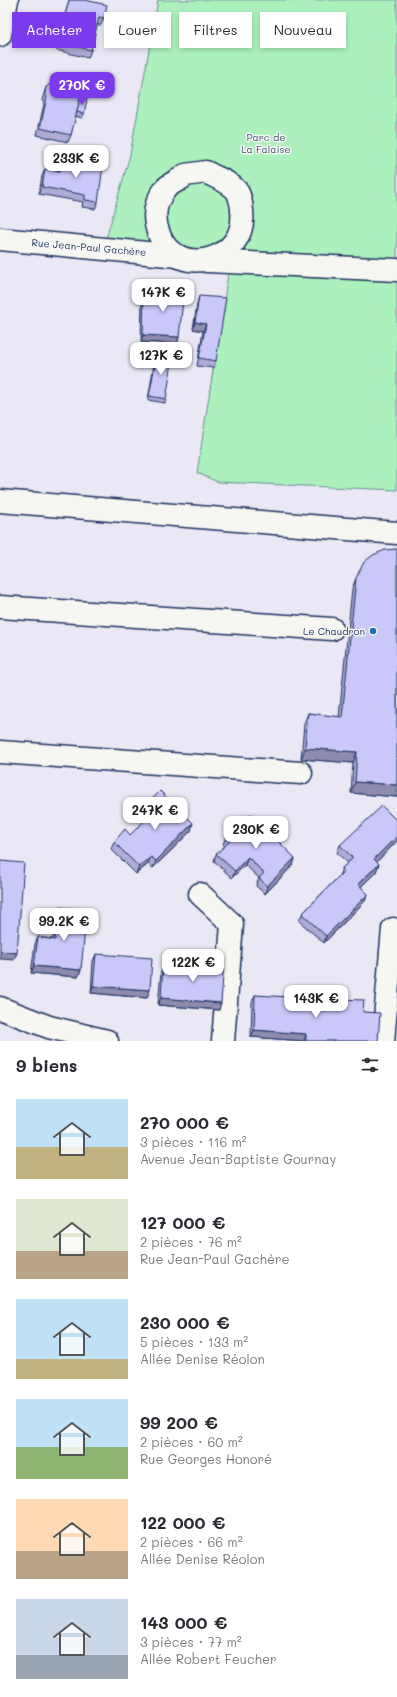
<!DOCTYPE html>
<html lang="fr">
<meta charset="utf-8">
<style>
:root{--surface:#fff;--page:#f2f2f3;--text:#2b2b33;--muted:#7c7c81;--accent:#7c3aed}
body{margin:0;font-family:Mali,sans-serif;background:var(--page);color:var(--text);height:100vh;display:flex;flex-direction:column;font-size:15px;white-space:nowrap}
*{box-sizing:border-box;margin:0}
p{font-size:13px;color:var(--muted)}
.icon{flex:none;width:22px;height:22px;fill:none;stroke:currentColor;stroke-width:2;stroke-linecap:round;stroke-linejoin:round}
.map{position:relative;height:1041px;overflow:hidden}
.sheet{display:flex;flex-direction:column;background:var(--surface);flex:1}
.sheet>*{flex:none}
.banner{position:absolute;left:12px;top:12px;width:373px;height:36px;display:flex;gap:8px}
.price{position:absolute;translate:-50% -34px;padding:0 9px;border-radius:8px;background:#fff;color:#222;font-size:13px;line-height:26px;filter:drop-shadow(0 1px 2px #0008)}
.price::after{content:'';position:absolute;left:50%;top:24px;width:12px;height:9px;margin-left:-6px;background:inherit;clip-path:polygon(0 0,100% 0,50% 100%)}
.price.active{background:var(--accent);color:#fff}
ul{padding:0;list-style:none}
li{display:flex;align-items:center;gap:12px;height:100px;padding:0 16px}
li span{display:grid;place-items:center;flex:none;width:112px;height:80px;border-radius:0px;color:#555}
li>.icon{margin-inline-start:auto}
span .icon{width:48px;height:48px;fill:#fffc;stroke-width:1}
li b{font-size:17px}
h2{display:flex;justify-content:space-between;align-items:center;height:48px;padding:0 16px;font-size:17px}
.chip{padding:0 14px;border-radius:0px;background:var(--surface);box-shadow:0 2px 6px #0003;font-size:14px;line-height:36px}
.chip.active{background:var(--accent);color:#fff}
.map>svg:first-child{display:block}
.green{fill:#acf1bd;stroke:#64908e}
.lines{fill:none;stroke-linecap:round;stroke-linejoin:round}
.minor-casing{stroke:#1b2f5e;stroke-width:25}
.minor{stroke:#f6f6f2;stroke-width:22}
.wall{fill:#aeabd6;stroke:#1b2f5e}
.shaded-wall{fill:#8d8bae;stroke:#1b2f5e}
.building{fill:#cac7f9;stroke:#1b2f5e}
.poi-dot{fill:#1f6fb2;stroke:#f6f6f2;stroke-width:1.5}
.labels{text-anchor:middle;dominant-baseline:central;stroke-width:3;stroke-linejoin:round;paint-order:stroke}
.park-label{font-size:10px;fill:#385671;stroke:#f6f6f2}
.street-label{font-size:10px;fill:#1b2f5e;stroke:#f6f6f2}
.poi-label{font-size:10px;fill:#1b2f5e;stroke:#f6f6f2;text-anchor:end}
</style>
<div class="map">
<svg width="397" height="1041" viewBox="0 0 397 1041">
<rect width="100%" height="100%" fill="#e9e8f4"/>
<filter id="ink" filterUnits="userSpaceOnUse"><feTurbulence type="fractalNoise" baseFrequency=".025" numOctaves="2"/><feDisplacementMap in="SourceGraphic" scale="8" xChannelSelector="R" yChannelSelector="G"/><feConvolveMatrix kernelMatrix="1 2 1 2 8 2 1 2 1" color-interpolation-filters="sRGB"/></filter>
<g filter="url(#ink)">
<!-- green -->
<path class="green" d="M158,0H397V490L218,482L197,473L229,268L106,239L130,155Z"/>
<g class="lines">
<!-- minor casing -->
<g class="minor-casing">
<g id="minor">
<path d="M0,35L7,0"/>
<path d="M206,172C216,178 229,181 237,191C240,196 242,206 242,211C248,262 175,280 159,234C153,219 154,204 164,191C169,182 179,182 185,175Z"/>
<path d="M0,239L178,256"/>
<path d="M207,261L397,270"/>
<path d="M0,501L397,533"/>
<path d="M0,607L332,629"/>
<path d="M0,752L301,773"/>
<path d="M200,894L232,924L223,1041"/>
<path d="M0,1008L49,1027L107,1041"/>
<path d="M383,1041L393,929"/>
</g>
</g>
<!-- minor -->
<use href="#minor" class="minor"/>
</g>
<!-- wall -->
<g class="wall">
<path d="M69,0H85L104,18L101,25H97L91,50L88,58L56,50Z"/>
<path d="M46,87L80,97L84,114L82,118L75,116L71,135L68,142L37,135L44,104L42,100Z"/>
<path d="M62,159L98,202L95,209L82,207L83,202L39,194L42,176L45,169L59,171V167Z"/>
<path d="M144,289L179,337L177,344L141,342L142,296Z"/>
<path d="M199,296L216,361L214,368L197,366L203,331L193,329L197,304Z"/>
<path d="M157,354L166,399L165,403L148,400L155,358Z"/>
<path d="M397,549V797L351,793L353,763L301,759L304,724L308,713L339,717L352,589L356,578Z"/>
<path d="M143,809L191,831L153,868L148,864L136,874L111,849L114,842L130,835L145,820L140,816Z"/>
<path d="M226,837L295,858L293,865L265,894L256,886L259,878L245,865L232,878L214,861L216,854L225,846L223,844Z"/>
<path d="M397,841L376,862V872L361,887L368,894L365,901L324,943L299,921L302,914L339,876L342,868L348,863L337,853L340,845Z"/>
<path d="M58,907L81,970L78,977L31,973L35,944L38,937L53,939L56,914Z"/>
<path d="M96,954L147,998L91,993L93,961Z"/>
<path d="M216,962L219,1010L158,1005L161,972L163,965L214,968Z"/>
<path d="M255,995L308,1009L335,1011L336,1006L338,999L363,1012L378,1041H303L251,1037L252,1002Z"/>
</g>
<!-- shaded-wall -->
<g class="shaded-wall">
<path d="M195,322L206,324L203,331L193,329Z"/>
<path d="M143,335L179,337L177,344L141,342Z"/>
<path d="M305,748L357,752L353,763L301,759Z"/>
<path d="M355,782L397,785V797L351,793Z"/>
<path d="M193,823L191,831L153,868L156,861Z"/>
<path d="M397,836V841L372,867L374,859Z"/>
<path d="M151,857L148,864L136,874L139,867Z"/>
<path d="M248,857L245,865L232,878L235,871Z"/>
<path d="M295,858L293,865L265,894L267,886Z"/>
<path d="M379,864L376,872L356,892L358,884Z"/>
<path d="M368,894L365,901L324,943L326,936Z"/>
<path d="M0,951L17,953L14,960L0,959Z"/>
<path d="M34,966L81,970L78,977L31,973Z"/>
<path d="M93,986L150,990L147,998L91,993Z"/>
<path d="M161,998L221,1003L219,1010L158,1005Z"/>
<path d="M254,1030L306,1034L304,1041L251,1037Z"/>
</g>
<!-- building -->
<g class="building">
<path d="M69,0H85L107,5L104,18L99,17L91,50L58,42Z"/>
<path d="M50,84L82,92L71,135L40,128L47,97L45,93L46,87Z"/>
<path d="M80,97L87,99L84,114L77,112Z"/>
<path d="M62,159L103,166L98,202L85,200V195L42,187L45,169L60,171Z"/>
<path d="M144,289L184,291L179,337L143,335Z"/>
<path d="M199,296L226,298L216,361L199,358L206,324L195,322Z"/>
<path d="M157,354L173,356L166,399L149,396Z"/>
<path d="M397,549V785L355,782L357,752L305,748L308,713L342,717L356,578L364,562L373,555L385,550Z"/>
<path d="M160,791L193,823L156,861L151,857L139,867L114,842L125,829L130,835L150,815L143,809Z"/>
<path d="M382,806L397,821V836L374,859L379,864L358,884L368,894L326,936L302,914L344,871L342,868L353,858L340,845Z"/>
<path d="M251,814L295,858L267,886L259,878L264,873L248,857L235,871L216,854L230,841L226,837Z"/>
<path d="M0,861L24,863L17,953L0,951Z"/>
<path d="M58,907L87,909L81,970L34,966L38,937L55,940Z"/>
<path d="M96,954L152,958L150,990L93,986Z"/>
<path d="M216,962L224,963L221,1003L161,998L163,965L216,968Z"/>
<path d="M255,995L308,998V1009L338,1011V999L364,1000L363,1012L380,1013L378,1041H306V1034L254,1030Z"/>
</g>
</g>
<!-- markers -->
<circle class="poi-dot" cx="373" cy="631" r="4"/>
<g class="labels">
<!-- park labels -->
<g class="park-label">
<text x="266" y="137">Parc de<tspan x="266" dy="12">La Falaise</tspan></text>
</g>
<!-- street labels -->
<g class="street-label">
<text transform="translate(89 247) rotate(5)">Rue Jean-Paul Gachère</text>
</g>
<!-- poi labels -->
<g class="poi-label">
<text x="365" y="631">Le Chaudron</text>
</g>
</g>
</svg>
<b class="price active" style="left:82px;top:106px">270K €</b>
<b class="price" style="left:76px;top:179px">233K €</b>
<b class="price" style="left:163px;top:313px">147K €</b>
<b class="price" style="left:161px;top:376px">127K €</b>
<b class="price" style="left:155px;top:831px">247K €</b>
<b class="price" style="left:256px;top:850px">230K €</b>
<b class="price" style="left:64px;top:942px">99.2K €</b>
<b class="price" style="left:193px;top:983px">122K €</b>
<b class="price" style="left:316px;top:1019px">143K €</b>
<div class="banner">
<a class="chip active">Acheter</a>
<a class="chip">Louer</a>
<a class="chip">Filtres</a>
<a class="chip">Nouveau</a>
</div>
</div>
<section class="sheet">
<h2>9 biens<svg class="icon" aria-label="filters" viewBox="0 0 24 24"><path d="M4 7h16M4 17h16"/><circle cx="9" cy="7" r="2"/><circle cx="15" cy="17" r="2"/></svg></h2>
<ul>
<li><span style="background:linear-gradient(#bfe0f5 60%,#c2b280 0)"><svg class="icon" aria-label="home" viewBox="0 0 24 24"><path d="M3 11l9-7 9 7M6 9v11h12V9"/></svg></span><div><b>270 000 €</b><p>3 pièces · 116 m²</p><p>Avenue Jean-Baptiste Gournay</p></div></li>
<li><span style="background:linear-gradient(#dfe7d0 65%,#b9a48a 0)"><svg class="icon" aria-label="home" viewBox="0 0 24 24"><path d="M3 11l9-7 9 7M6 9v11h12V9"/></svg></span><div><b>127 000 €</b><p>2 pièces · 76 m²</p><p>Rue Jean-Paul Gachère</p></div></li>
<li><span style="background:linear-gradient(#bfe0f5 75%,#c2b280 0)"><svg class="icon" aria-label="home" viewBox="0 0 24 24"><path d="M3 11l9-7 9 7M6 9v11h12V9"/></svg></span><div><b>230 000 €</b><p>5 pièces · 133 m²</p><p>Allée Denise Réolon</p></div></li>
<li><span style="background:linear-gradient(#bfe0f5 60%,#8fb573 0)"><svg class="icon" aria-label="home" viewBox="0 0 24 24"><path d="M3 11l9-7 9 7M6 9v11h12V9"/></svg></span><div><b>99 200 €</b><p>2 pièces · 60 m²</p><p>Rue Georges Honoré</p></div></li>
<li><span style="background:linear-gradient(#ffd9b3 65%,#b9a48a 0)"><svg class="icon" aria-label="home" viewBox="0 0 24 24"><path d="M3 11l9-7 9 7M6 9v11h12V9"/></svg></span><div><b>122 000 €</b><p>2 pièces · 66 m²</p><p>Allée Denise Réolon</p></div></li>
<li><span style="background:linear-gradient(#c9d6e8 70%,#9aa5b1 0)"><svg class="icon" aria-label="home" viewBox="0 0 24 24"><path d="M3 11l9-7 9 7M6 9v11h12V9"/></svg></span><div><b>143 000 €</b><p>3 pièces · 77 m²</p><p>Allée Robert Feucher</p></div></li>
</ul>
</section>
